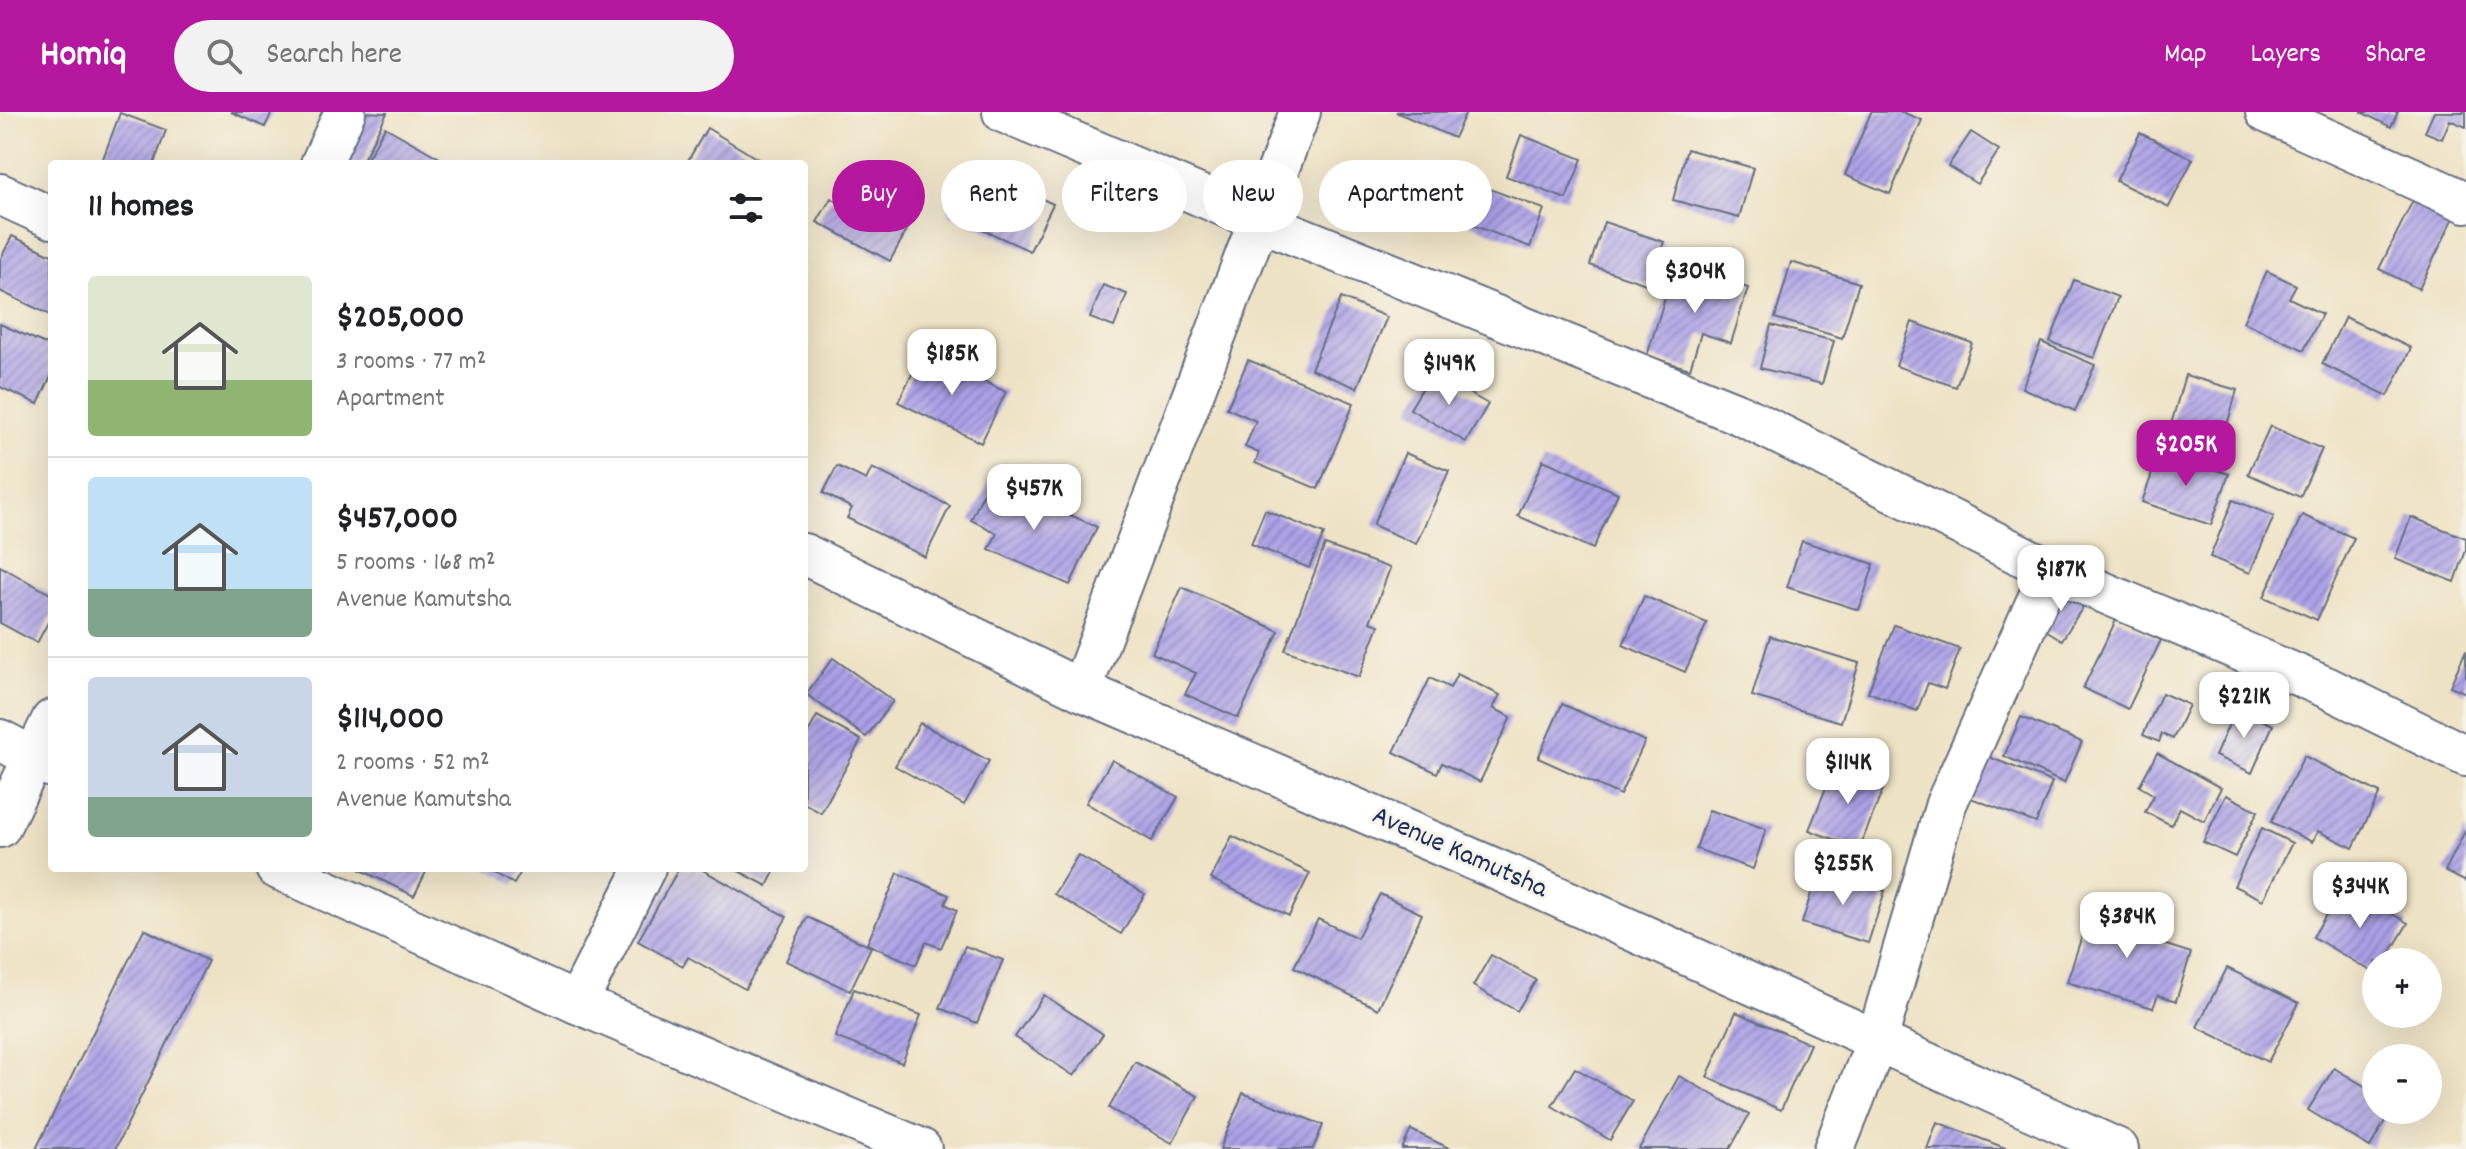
<!DOCTYPE html>
<meta charset="utf-8">
<style>
:root{--surface:#fff;--page:#f2f2f2;--text:#202124;--muted:#757577;--line:#e0e0e0;--accent:#b5179e}
body{margin:0;font-family:Dekko,sans-serif;background:var(--page);color:var(--text);height:100vh;display:flex;flex-direction:column;font-size:30px;white-space:nowrap}
*{box-sizing:border-box;margin:0}
p{font-size:26px;color:var(--muted)}
.icon{flex:none;width:44px;height:44px;fill:none;stroke:currentColor;stroke-width:2;stroke-linecap:round;stroke-linejoin:round}
.map{position:relative;flex:1;overflow:hidden}
.panel{position:absolute;left:48px;top:48px;width:760px;height:712px;display:flex;flex-direction:column;background:var(--surface);border-radius:8px;box-shadow:0 8px 32px #0002}
.panel>*{flex:none}
.hud{position:absolute;left:832px;top:48px;width:760px;height:72px;display:flex;gap:16px}
.buttons{position:absolute;left:2362px;top:836px;display:grid;gap:16px}
.buttons a{display:grid;place-items:center;width:80px;height:80px;border-radius:50%;background:var(--surface);box-shadow:0 8px 32px #0002;font-size:40px}
.price{position:absolute;translate:-50% -68px;padding:0 18px;border-radius:16px;background:#fff;color:#222;font-size:26px;line-height:52px;filter:drop-shadow(0 2px 4px #0008)}
.price::after{content:'';position:absolute;left:50%;top:48px;width:24px;height:18px;margin-left:-12px;background:inherit;clip-path:polygon(0 0,100% 0,50% 100%)}
.price.on{background:var(--accent);color:#fff}
ul{padding:0;list-style:none}
li{display:flex;align-items:center;gap:24px;height:200px;padding:0 40px}
li+li{border-top:2px solid var(--line)}
li span{display:grid;place-items:center;flex:none;width:224px;height:160px;border-radius:8px;color:#555}
li>.icon{margin-inline-start:auto}
span .icon{width:96px;height:96px;fill:#fffc;stroke-width:1}
li b{font-size:34px}
h2{display:flex;justify-content:space-between;align-items:center;height:96px;padding:0 40px;font-size:34px}
.pill{padding:0 28px;border-radius:36px;background:var(--surface);box-shadow:0 8px 32px #0002;font-size:28px;line-height:72px}
.pill.on{background:var(--accent);color:#fff}
header{display:flex;align-items:center;gap:48px;box-sizing:border-box;height:112px;padding:0 40px;background:var(--accent);color:#fff}
header strong{font-size:38px}
nav{display:flex;gap:44px;margin-inline-start:auto;font-size:28px}
.search{width:560px;height:72px;background:var(--page);display:flex;align-items:center;gap:20px;box-sizing:border-box;padding:0 28px;border-radius:44px;color:var(--muted);font-size:30px}
.map>svg:first-child{display:block}
.building{fill:url(#building-hatch)}
.lines{fill:none;stroke-linecap:round;stroke-linejoin:round}
.street-casing{stroke:#656e82;stroke-width:44}
.street{stroke:#fff;stroke-width:40}
.labels{text-anchor:middle;dominant-baseline:central;stroke-width:6;stroke-linejoin:round;paint-order:stroke}
.street-label{font-size:28px;fill:#1b2f5e;stroke:#f7f3e8}
</style>
<header>
<strong>Homiq</strong>
<div class="search"><svg class="icon" aria-label="search" viewBox="0 0 24 24"><circle cx="10" cy="10" r="6"/><path d="M15 15l6 6"/></svg>Search here</div>
<nav><a>Map</a><a>Layers</a><a>Share</a></nav>
</header>
<div class="map">
<svg width="2466" height="1037" viewBox="0 0 2466 1037">
<defs>
<pattern id="building-hatch" width="6" height="6" patternUnits="userSpaceOnUse" patternTransform="scale(2)"><rect width="6" height="6" fill="#aca0e7"/><path d="M-1 1l2-2M0 6l6-6M5 7l2-2" fill="none" stroke="#8b83be"/></pattern>
</defs>
<rect width="100%" height="100%" fill="#f7f3e8"/>
<filter id="ink" filterUnits="userSpaceOnUse"><feTurbulence type="fractalNoise" baseFrequency=".0125" numOctaves="2"/><feDisplacementMap in="SourceGraphic" scale="16" xChannelSelector="R" yChannelSelector="G"/><feConvolveMatrix kernelMatrix="1 2 1 2 8 2 1 2 1" color-interpolation-filters="sRGB"/></filter>
<filter id="wash" filterUnits="userSpaceOnUse"><feTurbulence type="fractalNoise" baseFrequency=".006" numOctaves="4" result="noise"/><feDisplacementMap in="SourceGraphic" scale="32" xChannelSelector="R" yChannelSelector="G"/><feGaussianBlur stdDeviation="1.8" result="paint"/><feColorMatrix in="noise" values="0 0 0 0 0 0 0 0 0 0 0 0 0 0 0 0 0 1.4 0 .05"/><feComposite in="paint" operator="in"/></filter>
<g filter="url(#wash)">
<rect width="100%" height="100%" fill="#eee2c4"/>
<g id="blocks">
<!-- building -->
<g class="building">
<path d="M231,0H272L265,15Z"/>
<path d="M356,0L387,1L361,52H332Z"/>
<path d="M1396,0H1466L1454,26Z"/>
<path d="M1871,0H1902L1922,8L1890,82L1845,63Z"/>
<path d="M2361,0H2398L2391,15Z"/>
<path d="M2434,0H2466V15L2450,8L2442,27L2425,20Z"/>
<path d="M120,1L166,18L154,52H101Z"/>
<path d="M385,15L450,52H364Z"/>
<path d="M707,16L766,52H686Z"/>
<path d="M1971,20L1999,38L1977,72L1948,54Z"/>
<path d="M2140,21L2193,47L2169,95L2116,69Z"/>
<path d="M1521,23L1582,47L1566,87L1506,64Z"/>
<path d="M1687,37L1753,56L1739,106L1673,88Z"/>
<path d="M972,54L1053,92L1030,139L949,102Z"/>
<path d="M869,69L919,96L890,149L817,110L831,86L853,98Z"/>
<path d="M1484,75L1544,97L1530,135L1470,112Z"/>
<path d="M2419,76L2459,95L2419,177L2379,157Z"/>
<path d="M1604,110L1664,130L1649,173L1590,153Z"/>
<path d="M12,124L52,143V204L0,179V148Z"/>
<path d="M1791,150L1859,171L1842,226L1775,206Z"/>
<path d="M1675,153L1748,176L1731,231L1701,221L1690,257L1647,244Z"/>
<path d="M2267,159L2296,173L2289,186L2322,202L2304,238L2243,210Z"/>
<path d="M2074,168L2118,185L2094,246L2050,230Z"/>
<path d="M1103,173L1127,182L1114,215L1090,206Z"/>
<path d="M1341,186L1387,205L1357,276L1311,257Z"/>
<path d="M2345,205L2411,236L2388,284L2322,252Z"/>
<path d="M1912,210L1972,231L1956,275L1896,254Z"/>
<path d="M0,212L52,235V262L38,292L0,275Z"/>
<path d="M1771,213L1834,229L1822,272L1760,256Z"/>
<path d="M2041,230L2095,253L2075,299L2022,276Z"/>
<path d="M923,240L1006,280L981,331L898,290Z"/>
<path d="M1248,248L1354,291L1318,377L1255,351L1259,341L1245,335L1256,309L1227,296Z"/>
<path d="M1432,260L1488,292L1466,330L1410,297Z"/>
<path d="M2185,263L2237,278L2218,345L2166,330Z"/>
<path d="M2270,314L2322,337L2300,385L2248,362Z"/>
<path d="M2160,339L2229,362L2211,413L2142,390Z"/>
<path d="M1405,341L1449,359L1416,432L1373,413Z"/>
<path d="M1543,348L1618,381L1593,437L1518,404Z"/>
<path d="M837,354L866,368L872,356L950,394L925,445L847,406L852,396L823,381Z"/>
<path d="M990,367L1097,415L1070,473L989,437L997,421L971,408Z"/>
<path d="M2233,388L2274,404L2250,461L2210,445Z"/>
<path d="M1265,398L1324,422L1309,456L1251,432Z"/>
<path d="M2302,403L2354,426L2317,508L2264,485Z"/>
<path d="M2411,405L2466,426V438L2455,470L2395,447Z"/>
<path d="M1802,429L1874,452L1859,498L1787,475Z"/>
<path d="M1325,433L1390,456L1370,510L1379,513L1359,565L1285,538Z"/>
<path d="M0,454L52,483V503L37,531L0,511Z"/>
<path d="M2060,474L2086,490L2062,528L2036,512Z"/>
<path d="M1182,475L1279,519L1238,606L1185,582L1196,561L1152,541Z"/>
<path d="M1644,484L1707,511L1685,560L1623,533Z"/>
<path d="M2117,506L2161,528L2128,597L2083,576Z"/>
<path d="M1894,513L1960,537L1945,577L1928,571L1917,599L1868,580Z"/>
<path d="M1770,524L1859,551L1841,610L1752,584Z"/>
<path d="M2466,538V581L2450,574Z"/>
<path d="M833,546L893,589L866,625L806,582Z"/>
<path d="M1457,562L1500,583L1493,596L1511,605L1480,670L1442,651L1437,661L1394,640L1430,566L1450,576Z"/>
<path d="M2162,581L2189,593L2173,627L2162,622L2159,630L2143,623Z"/>
<path d="M1562,592L1645,629L1620,683L1538,646Z"/>
<path d="M2236,596L2273,613L2252,661L2215,644Z"/>
<path d="M817,604L861,628L821,701L804,691V628Z"/>
<path d="M2021,605L2082,630L2064,671L2004,644Z"/>
<path d="M920,611L989,649L964,693L895,654Z"/>
<path d="M2157,641L2221,676L2204,709L2180,696L2171,713L2145,700L2154,683L2139,674Z"/>
<path d="M1984,643L2052,670L2036,711L1968,685Z"/>
<path d="M2304,644L2380,681L2353,736L2318,719L2312,730L2271,710Z"/>
<path d="M1112,648L1178,685L1152,729L1086,691Z"/>
<path d="M1836,651L1886,670L1859,737L1809,718Z"/>
<path d="M2226,683L2258,699L2235,745L2203,730Z"/>
<path d="M1709,698L1766,717L1753,757L1696,737Z"/>
<path d="M2262,716L2292,731L2263,788L2234,774Z"/>
<path d="M2466,717V770L2445,759Z"/>
<path d="M1232,724L1310,761L1289,804L1211,767Z"/>
<path d="M1078,743L1145,782L1121,822L1054,782Z"/>
<path d="M357,756H428L414,784Z"/>
<path d="M486,756H523L514,772Z"/>
<path d="M679,756H699L787,805L745,877L688,845L683,854L638,829Z"/>
<path d="M733,756H776L767,774Z"/>
<path d="M1818,759L1885,779L1868,831L1802,811Z"/>
<path d="M898,761L949,783L945,792L957,798L941,836L926,830L916,853L867,832Z"/>
<path d="M2343,774L2408,811L2385,850H2376V862L2313,825Z"/>
<path d="M1380,782L1422,802L1378,897L1294,855L1318,807L1357,826Z"/>
<path d="M2092,793L2149,811L2144,826L2191,841L2176,889L2158,883L2153,896L2067,870Z"/>
<path d="M807,805L871,835L850,879L786,849Z"/>
<path d="M144,817L208,849L115,1037H36Z"/>
<path d="M965,834L1003,848L977,911L940,896Z"/>
<path d="M1491,843L1536,868L1517,899L1473,874Z"/>
<path d="M2227,856L2299,891L2268,950L2197,915Z"/>
<path d="M854,877L921,903L902,951L835,925Z"/>
<path d="M1044,883L1103,922L1074,964L1015,925Z"/>
<path d="M1736,900L1810,932L1781,998L1707,965Z"/>
<path d="M1135,950L1198,984L1172,1031L1109,996Z"/>
<path d="M1575,956L1633,989L1610,1028L1552,994Z"/>
<path d="M2334,956L2376,981V998H2391L2370,1035L2308,998Z"/>
<path d="M1679,964L1749,1003L1730,1037H1639Z"/>
<path d="M1243,981L1323,1013L1313,1037H1220Z"/>
<path d="M1937,1010L2008,1037H1927Z"/>
<path d="M1411,1018L1451,1037H1402Z"/>
</g>
</g>
</g>
<g filter="url(#ink)">
<use href="#blocks" fill-opacity="0" stroke="#656e82" stroke-width="2"/>
<g class="lines">
<!-- street casing -->
<g class="street-casing">
<g id="street">
<path d="M1003,0L1258,108L1741,303L2051,458L2328,576L2466,644"/>
<path d="M2266,0L2466,90"/>
<path d="M321,52L345,0"/>
<path d="M0,82L52,106"/>
<path d="M804,442L1081,578L1507,762L2118,1037"/>
<path d="M1081,578L1300,0"/>
<path d="M0,628L52,655"/>
<path d="M0,715L52,608"/>
<path d="M276,756L577,891L921,1037"/>
<path d="M577,891L645,756"/>
<path d="M1834,1037L1876,931L1946,692L2051,458"/>
</g>
</g>
<!-- street -->
<use href="#street" class="street"/>
</g>
</g>
<g class="labels">
<!-- street labels -->
<g class="street-label">
<text transform="translate(1459 742) rotate(24)">Avenue Kamutsha</text>
</g>
</g>
</svg>
<div class="buttons">
<a>+</a>
<a>−</a>
</div>
<b class="price" style="left:1695px;top:203px">$304K</b>
<b class="price" style="left:952px;top:285px">$185K</b>
<b class="price" style="left:1449px;top:295px">$149K</b>
<b class="price on" style="left:2186px;top:376px">$205K</b>
<b class="price" style="left:1034px;top:420px">$457K</b>
<b class="price" style="left:2061px;top:501px">$187K</b>
<b class="price" style="left:2244px;top:628px">$221K</b>
<b class="price" style="left:1848px;top:694px">$114K</b>
<b class="price" style="left:1843px;top:795px">$255K</b>
<b class="price" style="left:2360px;top:818px">$344K</b>
<b class="price" style="left:2127px;top:848px">$384K</b>
<div class="hud">
<a class="pill on">Buy</a>
<a class="pill">Rent</a>
<a class="pill">Filters</a>
<a class="pill">New</a>
<a class="pill">Apartment</a>
</div>
<section class="panel">
<h2>11 homes<svg class="icon" aria-label="filters" viewBox="0 0 24 24"><path d="M4 7h16M4 17h16"/><circle cx="9" cy="7" r="2"/><circle cx="15" cy="17" r="2"/></svg></h2>
<ul>
<li><span style="background:linear-gradient(#dfe7d0 65%,#8fb573 0)"><svg class="icon" aria-label="home" viewBox="0 0 24 24"><path d="M3 11l9-7 9 7M6 9v11h12V9"/></svg></span><div><b>$205,000</b><p>3 rooms · 77 m²</p><p>Apartment</p></div></li>
<li><span style="background:linear-gradient(#bfe0f5 70%,#7fa58c 0)"><svg class="icon" aria-label="home" viewBox="0 0 24 24"><path d="M3 11l9-7 9 7M6 9v11h12V9"/></svg></span><div><b>$457,000</b><p>5 rooms · 168 m²</p><p>Avenue Kamutsha</p></div></li>
<li><span style="background:linear-gradient(#c9d6e8 75%,#7fa58c 0)"><svg class="icon" aria-label="home" viewBox="0 0 24 24"><path d="M3 11l9-7 9 7M6 9v11h12V9"/></svg></span><div><b>$114,000</b><p>2 rooms · 52 m²</p><p>Avenue Kamutsha</p></div></li>
</ul>
</section>
</div>
